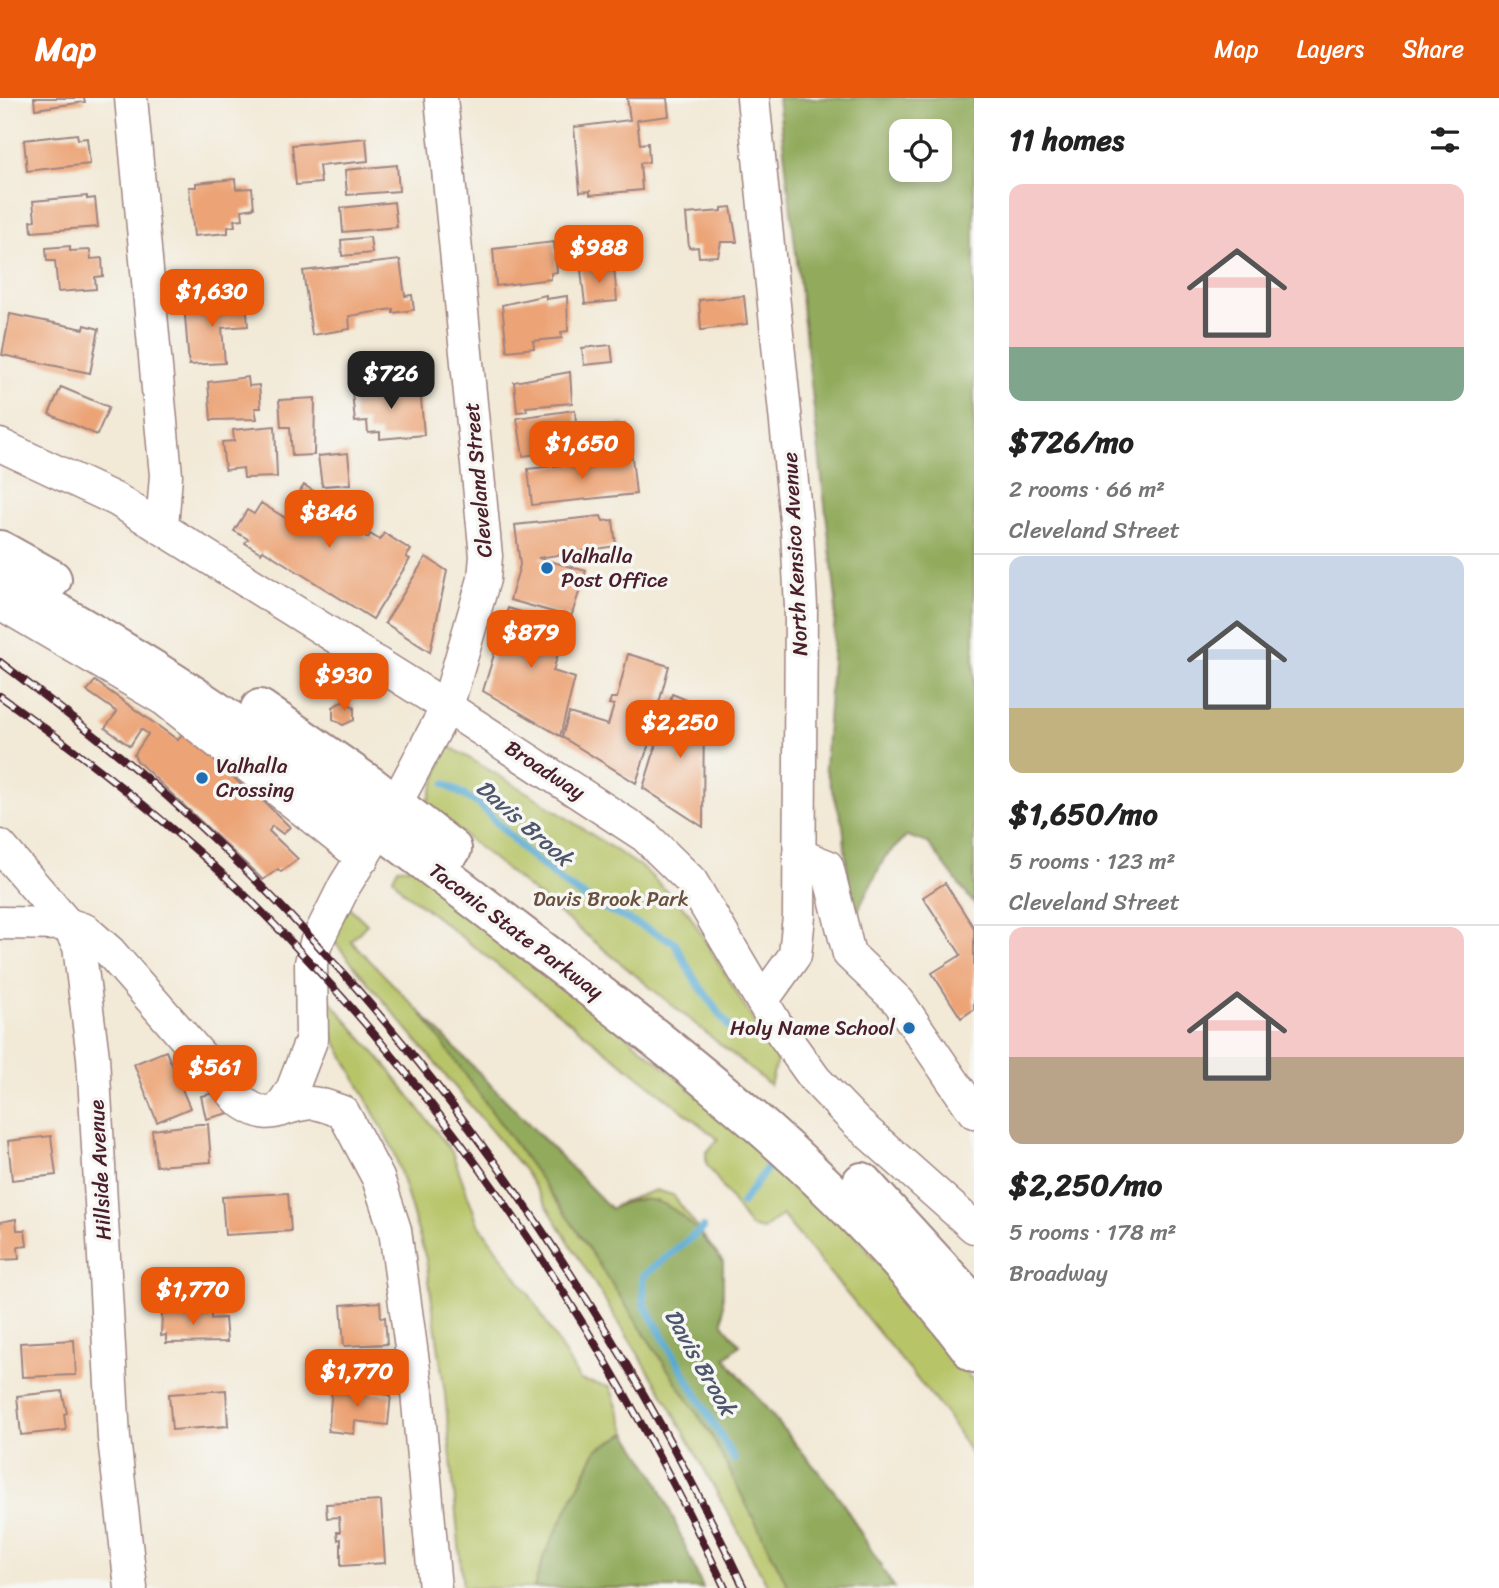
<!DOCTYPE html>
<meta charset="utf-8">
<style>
:root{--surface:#fff;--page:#f2f2f2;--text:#222;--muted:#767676;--line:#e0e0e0;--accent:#ea580c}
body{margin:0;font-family:Sriracha,sans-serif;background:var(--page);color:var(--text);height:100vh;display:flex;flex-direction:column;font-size:26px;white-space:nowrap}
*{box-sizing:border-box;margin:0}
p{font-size:23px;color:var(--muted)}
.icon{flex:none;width:38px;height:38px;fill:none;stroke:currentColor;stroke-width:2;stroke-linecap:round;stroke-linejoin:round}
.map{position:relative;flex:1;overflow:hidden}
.details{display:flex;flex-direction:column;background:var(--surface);width:525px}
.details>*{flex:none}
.buttons{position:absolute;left:889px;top:21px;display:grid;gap:14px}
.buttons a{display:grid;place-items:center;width:63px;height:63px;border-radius:14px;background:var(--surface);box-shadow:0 4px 10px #0003;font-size:35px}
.price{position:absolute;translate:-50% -60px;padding:0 16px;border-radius:14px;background:var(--accent);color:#fff;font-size:23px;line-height:46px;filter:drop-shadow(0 2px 4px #0008)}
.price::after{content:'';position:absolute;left:50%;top:42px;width:21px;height:16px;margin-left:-10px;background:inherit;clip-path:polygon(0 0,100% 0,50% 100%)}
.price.active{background:#222;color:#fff}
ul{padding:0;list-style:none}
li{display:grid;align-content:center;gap:14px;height:371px;padding:0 35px}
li+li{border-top:2px solid var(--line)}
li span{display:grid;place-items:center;height:217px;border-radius:14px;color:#555}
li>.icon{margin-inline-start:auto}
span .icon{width:126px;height:126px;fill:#fffc;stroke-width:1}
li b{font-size:30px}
h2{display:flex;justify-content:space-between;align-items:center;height:84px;padding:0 35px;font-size:30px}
header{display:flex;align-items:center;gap:42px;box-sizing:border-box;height:98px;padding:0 35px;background:var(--accent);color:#fff}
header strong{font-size:33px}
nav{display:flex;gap:38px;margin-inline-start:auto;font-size:24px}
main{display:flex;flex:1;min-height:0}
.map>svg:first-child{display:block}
.green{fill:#b7c567;stroke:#807249;stroke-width:2}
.forest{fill:#91aa5c;stroke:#6e6444;stroke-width:2;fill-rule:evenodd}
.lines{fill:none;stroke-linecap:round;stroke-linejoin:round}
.stream{stroke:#55a9d1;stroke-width:8}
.building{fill:#eca374}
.minor-casing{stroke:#9e8480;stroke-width:35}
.highway-casing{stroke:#9e8480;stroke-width:42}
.minor{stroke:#fff;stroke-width:32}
.highway{stroke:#fff;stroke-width:38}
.rail-casing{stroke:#4a1f2b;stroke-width:8}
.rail{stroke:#f6f6f2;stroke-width:5;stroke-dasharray:16;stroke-linecap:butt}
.poi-dot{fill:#1f6fb2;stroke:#f6f6f2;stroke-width:2.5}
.labels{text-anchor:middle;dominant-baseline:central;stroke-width:7;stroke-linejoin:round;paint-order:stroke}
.street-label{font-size:21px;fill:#4a1f2b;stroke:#f6f6f2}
.poi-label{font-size:21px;fill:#4a1f2b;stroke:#f6f6f2;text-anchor:start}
.park-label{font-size:21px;fill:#6b513d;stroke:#f6f6f2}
.water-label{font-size:23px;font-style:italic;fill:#4e566d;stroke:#f6f6f2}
</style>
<header>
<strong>Map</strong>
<nav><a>Map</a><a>Layers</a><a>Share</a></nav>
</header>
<main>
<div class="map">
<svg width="974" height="1490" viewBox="0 0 974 1490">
<rect width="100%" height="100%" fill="#f6f6f2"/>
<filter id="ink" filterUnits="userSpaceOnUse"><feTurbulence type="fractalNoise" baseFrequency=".0143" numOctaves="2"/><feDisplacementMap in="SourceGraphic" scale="14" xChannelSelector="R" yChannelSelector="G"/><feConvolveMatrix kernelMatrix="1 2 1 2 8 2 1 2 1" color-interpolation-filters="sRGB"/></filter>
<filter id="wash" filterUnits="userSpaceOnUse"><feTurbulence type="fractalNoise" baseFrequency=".00686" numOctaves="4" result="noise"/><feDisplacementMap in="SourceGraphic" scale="28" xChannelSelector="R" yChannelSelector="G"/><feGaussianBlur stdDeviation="1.57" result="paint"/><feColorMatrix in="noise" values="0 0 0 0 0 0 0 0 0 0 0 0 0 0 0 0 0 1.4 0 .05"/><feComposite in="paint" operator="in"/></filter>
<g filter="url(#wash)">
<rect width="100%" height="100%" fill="#f2e9d6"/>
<!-- green -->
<g class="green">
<path d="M447,647L538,701L644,771L688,814L777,962L770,987L427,707Z"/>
<path d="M417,769L655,961L843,1122L974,1284V1361L946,1316L782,1117L763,1132L750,1129L706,1065V1055L718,1041L402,792L393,780L398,770Z"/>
<path d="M349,809L367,826L351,843L611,1111L624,1103L656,1092L673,1097L723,1164V1226L740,1247L725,1260L839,1399L894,1490H769L666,1301L525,1073L331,840Z"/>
<path d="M320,891L391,974L452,1054L478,1125L533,1202L580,1282L610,1289L627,1335L597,1351L544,1458L534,1490H463L445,1296L426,1161L394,1053L331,935Z"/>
</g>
<!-- forest -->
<g class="forest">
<path d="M778,0H974V806L928,745L907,738L885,759L852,824L843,727L825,669L836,502ZM901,33H940V72H901Z"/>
<path d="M421,915L611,1111C664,1081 692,1128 723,1164V1226L740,1247L725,1260L839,1399L894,1490H789L711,1337L569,1121Z"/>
<path d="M627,1335L655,1378L703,1490H534L544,1458L597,1351Z"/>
</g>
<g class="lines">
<!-- stream -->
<g class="stream">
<path d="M445,686L479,706L526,754L566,787L596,806L674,844L693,879L728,928"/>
<path d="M742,1105L770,1066"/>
<path d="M703,1130L643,1178L644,1206L734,1361"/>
</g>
</g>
<g id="blocks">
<!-- building -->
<g class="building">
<path d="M34,0H84L85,4L35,11Z"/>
<path d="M627,0H667L669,18L637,22L640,46L648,45L649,64L640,65L642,92L590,97V93L580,94L574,29L630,22Z"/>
<path d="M77,36L78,41L87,40L90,66L27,73L24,42Z"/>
<path d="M366,40L368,63L319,68L321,85L296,87L292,47Z"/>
<path d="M397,67L399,93L347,97L345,72Z"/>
<path d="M235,81L236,91L252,90L254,110L242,112L243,121L234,122L235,128L228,129V135L194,138L189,89H196V85Z"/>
<path d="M87,98V101L95,100L98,129L32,134L31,123L35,122L33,103Z"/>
<path d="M394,104L397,129L343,134L341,110Z"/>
<path d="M731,109L737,144H721L718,158L699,159L698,149L689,150L686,116L722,113V110Z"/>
<path d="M370,139L372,155L342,158L341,142Z"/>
<path d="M554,144L557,174L551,175V181L496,188L493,151Z"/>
<path d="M70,148V153L90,152L91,161L102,160L103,178L95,179L96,191L58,194L55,163H47L46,150Z"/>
<path d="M400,162L405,198L412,197L414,212L393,215V211L349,218L350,231L312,237L303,173Z"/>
<path d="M614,169L617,203L585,206L581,172Z"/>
<path d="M546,197V201L567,198L568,233L561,234L562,240L533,243L534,250L507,253L502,207Z"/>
<path d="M744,198L747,226L701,232L699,202Z"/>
<path d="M246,201L248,228L222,230L225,265L189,267L184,206Z"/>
<path d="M10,216L84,231L85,227L99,231L90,275L2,257Z"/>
<path d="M611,247L613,264L584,267L582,250Z"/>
<path d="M570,274L572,305L526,309L527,313L517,314L514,284Z"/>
<path d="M248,279L249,288L259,287L261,310H255L257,321L211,322L208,284Z"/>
<path d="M412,286L413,289H420L424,337L380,341V334L368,335L367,323L355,324L352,294H381V289Z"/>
<path d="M61,289L109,309L97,337L49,316Z"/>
<path d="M315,300L314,357L292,358L290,329H281L279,302Z"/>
<path d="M575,312L578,351L523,358L517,320Z"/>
<path d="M625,326L629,351L603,354L600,329Z"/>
<path d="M275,328L277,379L244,380L243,370L225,372L222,344L234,343L233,332Z"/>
<path d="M348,355L351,386L322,388L318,358Z"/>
<path d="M632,359L636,396L532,407L528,371Z"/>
<path d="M304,387L354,418L349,427L368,440L370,436L380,442L384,435L411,452L406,459L410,461L373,521L263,452L261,455L245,445L248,441L234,433L247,412L254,416L261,405L297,427L301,420L289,412Z"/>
<path d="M601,418L603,423L613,422L616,448L538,460L586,473L571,519L510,502L520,467L515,427Z"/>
<path d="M426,459L447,473L430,554L385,525Z"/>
<path d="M508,510L566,528L553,573L575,580L560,638L483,593Z"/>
<path d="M628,556L669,568L656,616H649L648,625L654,630L636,685L562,639L569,615L608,627L614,607L609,606L611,600H617Z"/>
<path d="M95,583L178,642L183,634L255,699L258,698L290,729L283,736L272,728L269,733L298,761L281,774L278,771L263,782L137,663L134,657L148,636L141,631L130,648L105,630L117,614L87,593Z"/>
<path d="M672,596L704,609L703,729L643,690Z"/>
<path d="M343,603L354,609V622L343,627L333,621V609Z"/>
<path d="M945,785L974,830V911L961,920L932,875L961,857L923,799Z"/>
<path d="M166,953L190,1010L157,1024L134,966Z"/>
<path d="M224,993L229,1015L206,1021L201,998Z"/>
<path d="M199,1026H208L211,1064L156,1068L152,1032Z"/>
<path d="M51,1038L56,1077L12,1082L8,1043Z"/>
<path d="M288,1095L291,1133L225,1137L222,1099Z"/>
<path d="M16,1121L17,1132H25L27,1148L18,1149L19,1161L0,1162V1124Z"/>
<path d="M380,1204L381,1220L385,1219L387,1246L344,1248L341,1207Z"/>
<path d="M211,1211V1221L225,1220L227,1244L166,1245V1237L161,1238L162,1215Z"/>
<path d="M74,1242L76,1277L22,1279L20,1245Z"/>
<path d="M407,1266L408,1287L381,1288L380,1267Z"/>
<path d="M348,1285L365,1287V1294L391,1297L388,1327L355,1323L354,1336L328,1333L332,1291L348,1293Z"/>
<path d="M226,1292L228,1328L172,1332L169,1296Z"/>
<path d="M62,1293L67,1315L64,1316L66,1332L21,1337L17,1298Z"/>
<path d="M381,1403L385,1465L341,1468V1441L338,1442L337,1434H340L339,1419L327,1420L326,1406Z"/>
</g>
</g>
</g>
<g filter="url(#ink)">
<use href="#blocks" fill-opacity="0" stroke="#9e8480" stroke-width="2"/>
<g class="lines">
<!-- minor casing -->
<g class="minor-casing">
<g id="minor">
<path d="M131,0L166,377L162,430"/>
<path d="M753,0L797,433L801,509L799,818L795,857L762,903"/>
<path d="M0,347L117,402L447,609L645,738L691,783L777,928L815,981L857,1025L974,1129"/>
<path d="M0,505L165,602L363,760"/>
<path d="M0,748L67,826L79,848L93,959L114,1340L131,1490"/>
<path d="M799,757L827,768L849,856L899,904L974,1014"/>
<path d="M0,825L67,826L85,832L110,854L239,1002C273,1027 276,1008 311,1005C321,1005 333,1011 343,1014L378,1080L395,1132L417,1294L435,1490"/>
<path d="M279,1012L292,992L312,940L311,865L316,845L345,787L395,707L447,609L484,481L486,458L441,0"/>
</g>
</g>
<!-- highway casing -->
<g class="highway-casing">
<g id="highway">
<path d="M0,452L52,481"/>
<path d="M0,482C73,524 146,565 215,612C321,684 422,761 524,839C688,963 850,1088 974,1255"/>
<path d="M260,611L371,688L452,751"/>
<path d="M862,1084L974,1207"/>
</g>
</g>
<!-- minor -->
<use href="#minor" class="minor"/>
<!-- highway -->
<use href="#highway" class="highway"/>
<!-- rail casing -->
<g class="rail-casing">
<g id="rail">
<path d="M0,564C58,608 115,652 169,700C413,919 605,1194 744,1490"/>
<path d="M0,598C92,663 181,733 261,813C456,1009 608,1241 725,1490"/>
</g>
</g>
<!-- rail -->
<use href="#rail" class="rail"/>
</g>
</g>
<!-- markers -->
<g class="poi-dot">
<circle cx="547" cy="470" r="7"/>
<circle cx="202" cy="680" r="7"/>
<circle cx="909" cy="930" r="7"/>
</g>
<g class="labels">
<!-- street labels -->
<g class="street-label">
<text transform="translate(478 382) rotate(-95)">Cleveland Street</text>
<text transform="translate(795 456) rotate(-93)">North Kensico Avenue</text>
<text transform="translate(545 672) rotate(33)">Broadway</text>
<text transform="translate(516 833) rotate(37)">Taconic State Parkway</text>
<text transform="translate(100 1072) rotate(-93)">Hillside Avenue</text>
</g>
<!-- poi labels -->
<g class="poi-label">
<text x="561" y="458">Valhalla<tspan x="561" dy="24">Post Office</tspan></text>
<text x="216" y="668">Valhalla<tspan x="216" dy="24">Crossing</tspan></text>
<text x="895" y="930" text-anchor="end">Holy Name School</text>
</g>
<!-- park labels -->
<g class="park-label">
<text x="611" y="801">Davis Brook Park</text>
</g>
<!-- water labels -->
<g class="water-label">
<text transform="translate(524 725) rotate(41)">Davis Brook</text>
<text transform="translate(700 1264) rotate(60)">Davis Brook</text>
</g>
</g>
</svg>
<div class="buttons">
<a><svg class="icon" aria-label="locate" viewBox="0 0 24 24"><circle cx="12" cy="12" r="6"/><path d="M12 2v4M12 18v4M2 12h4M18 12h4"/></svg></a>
</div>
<b class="price" style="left:599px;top:187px">$988</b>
<b class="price" style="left:212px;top:231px">$1,630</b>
<b class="price active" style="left:391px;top:313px">$726</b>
<b class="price" style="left:582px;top:383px">$1,650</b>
<b class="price" style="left:329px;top:452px">$846</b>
<b class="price" style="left:531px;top:572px">$879</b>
<b class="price" style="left:344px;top:615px">$930</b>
<b class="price" style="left:680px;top:662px">$2,250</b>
<b class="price" style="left:215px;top:1007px">$561</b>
<b class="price" style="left:193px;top:1229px">$1,770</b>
<b class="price" style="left:357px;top:1311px">$1,770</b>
</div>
<section class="details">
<h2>11 homes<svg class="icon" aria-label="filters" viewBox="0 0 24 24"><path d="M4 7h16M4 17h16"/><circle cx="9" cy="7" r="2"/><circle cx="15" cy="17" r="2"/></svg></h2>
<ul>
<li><span style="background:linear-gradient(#f6c9c9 75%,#7fa58c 0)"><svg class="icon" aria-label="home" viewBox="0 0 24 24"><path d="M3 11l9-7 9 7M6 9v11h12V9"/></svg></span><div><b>$726/mo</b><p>2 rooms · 66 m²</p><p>Cleveland Street</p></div></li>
<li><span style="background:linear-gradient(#c9d6e8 70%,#c2b280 0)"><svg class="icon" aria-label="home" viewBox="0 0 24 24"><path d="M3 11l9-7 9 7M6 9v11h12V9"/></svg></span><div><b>$1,650/mo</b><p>5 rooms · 123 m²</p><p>Cleveland Street</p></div></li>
<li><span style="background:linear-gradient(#f6c9c9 60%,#b9a48a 0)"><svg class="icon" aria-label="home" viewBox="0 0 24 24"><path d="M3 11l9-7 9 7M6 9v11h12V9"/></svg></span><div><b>$2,250/mo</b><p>5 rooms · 178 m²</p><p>Broadway</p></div></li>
</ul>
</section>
</main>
